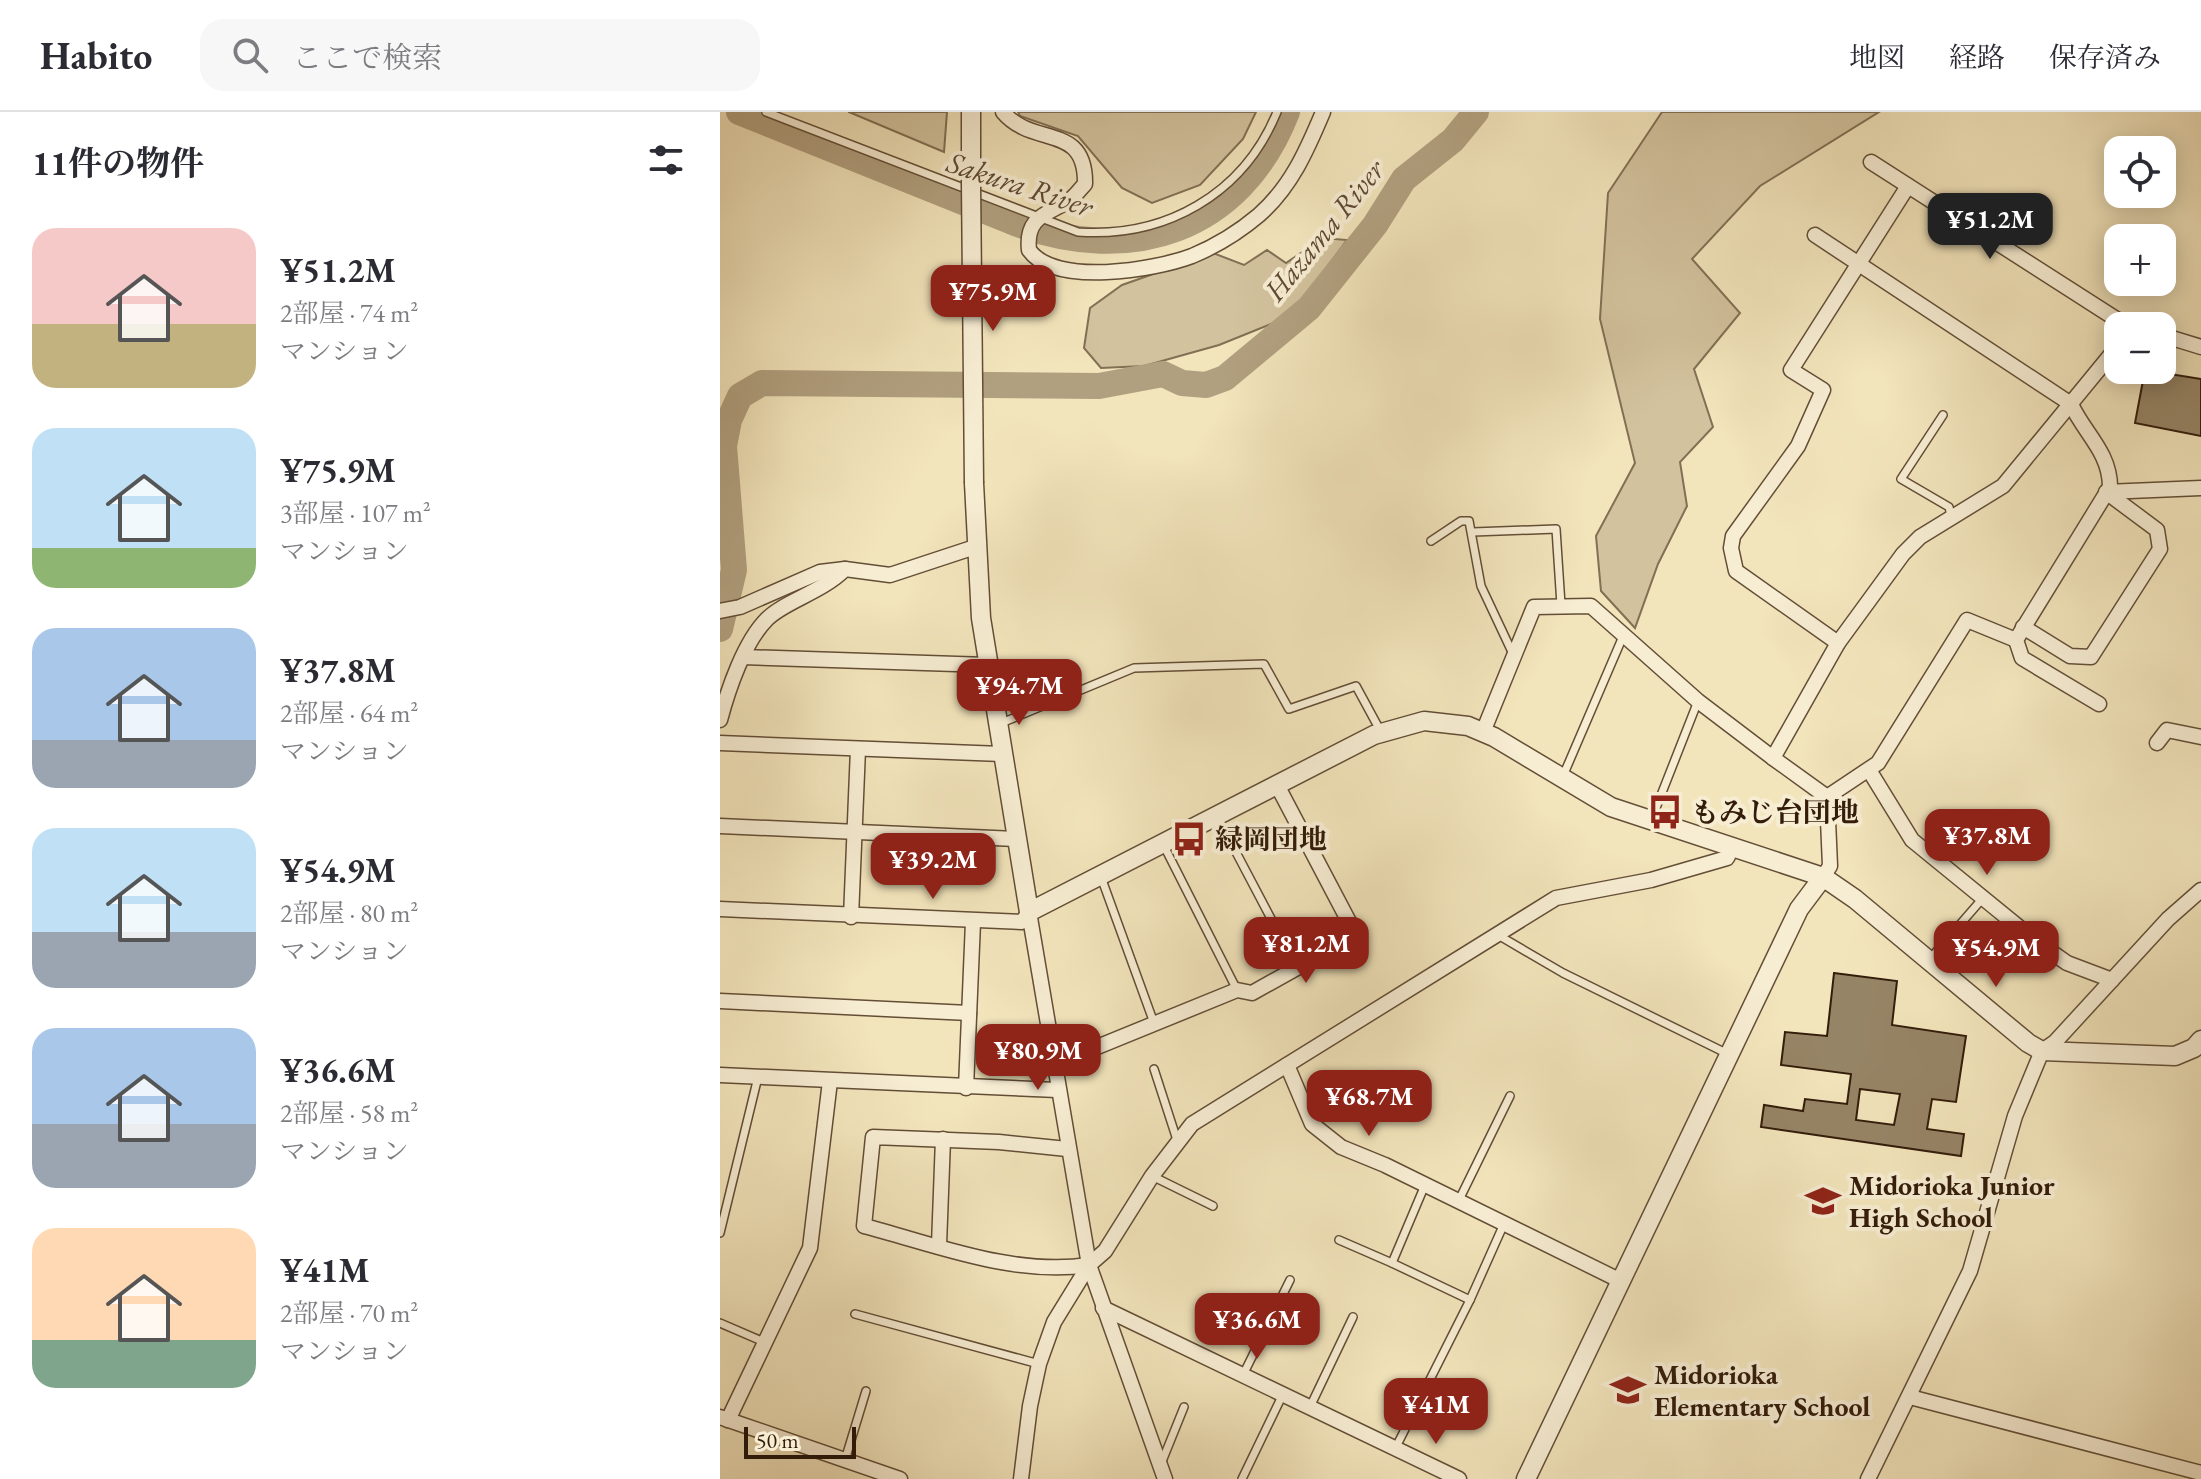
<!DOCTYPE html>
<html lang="ja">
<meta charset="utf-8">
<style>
:root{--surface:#fff;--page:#f7f7f7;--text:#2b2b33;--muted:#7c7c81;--line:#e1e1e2;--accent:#8f2418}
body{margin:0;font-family:"EB Garamond","Noto Serif JP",serif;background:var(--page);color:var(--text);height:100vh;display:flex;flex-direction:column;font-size:30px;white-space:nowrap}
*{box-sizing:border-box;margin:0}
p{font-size:26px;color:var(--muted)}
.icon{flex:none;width:44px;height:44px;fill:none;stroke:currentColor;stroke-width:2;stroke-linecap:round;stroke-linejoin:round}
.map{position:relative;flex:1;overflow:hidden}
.side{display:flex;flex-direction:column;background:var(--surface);width:720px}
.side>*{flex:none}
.fabs{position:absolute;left:1384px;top:24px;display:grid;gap:16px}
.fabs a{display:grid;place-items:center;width:72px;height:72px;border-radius:16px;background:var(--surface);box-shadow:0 4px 20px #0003;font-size:40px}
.scale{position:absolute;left:24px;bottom:20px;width:112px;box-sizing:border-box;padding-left:8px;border:4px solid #331c0a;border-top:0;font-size:22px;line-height:28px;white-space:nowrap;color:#331c0a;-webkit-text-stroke:6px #f7edd3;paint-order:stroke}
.price{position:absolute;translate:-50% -68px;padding:0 18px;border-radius:16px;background:var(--accent);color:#fff;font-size:26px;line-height:52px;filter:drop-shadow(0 2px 4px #0008)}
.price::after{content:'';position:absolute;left:50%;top:48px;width:24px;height:18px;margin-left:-12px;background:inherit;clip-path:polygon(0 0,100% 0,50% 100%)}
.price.current{background:#222;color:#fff}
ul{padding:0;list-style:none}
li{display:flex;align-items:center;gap:24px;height:200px;padding:0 32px}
li span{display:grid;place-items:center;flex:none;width:224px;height:160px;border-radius:24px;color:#555}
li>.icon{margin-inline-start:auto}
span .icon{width:96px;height:96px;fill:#fffc;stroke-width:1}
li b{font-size:34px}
h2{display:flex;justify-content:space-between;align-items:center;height:96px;padding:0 32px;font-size:34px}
header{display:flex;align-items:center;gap:48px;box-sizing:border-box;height:112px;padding:0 40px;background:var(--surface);border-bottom:2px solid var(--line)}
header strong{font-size:38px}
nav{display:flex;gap:44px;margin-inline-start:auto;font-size:28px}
.search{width:560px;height:72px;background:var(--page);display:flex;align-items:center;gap:20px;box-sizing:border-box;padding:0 28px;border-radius:24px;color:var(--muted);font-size:30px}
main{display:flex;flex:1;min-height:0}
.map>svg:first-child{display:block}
.green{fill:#d2c29d;stroke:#826f54;stroke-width:2}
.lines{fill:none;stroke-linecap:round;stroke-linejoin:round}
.river{stroke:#b1a07f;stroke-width:26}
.building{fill:#968466;stroke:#331c0a;stroke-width:2;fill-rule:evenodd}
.service-casing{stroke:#634e36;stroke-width:10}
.minor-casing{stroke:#634e36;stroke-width:17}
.tertiary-casing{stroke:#634e36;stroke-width:21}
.service{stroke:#f7edd3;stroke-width:7}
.minor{stroke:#f7edd3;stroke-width:14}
.tertiary{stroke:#f7edd3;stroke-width:18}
.tertiary-bridge-casing{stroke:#634e36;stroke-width:21;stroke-linecap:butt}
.tertiary-bridge{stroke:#f7edd3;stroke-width:18}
.labels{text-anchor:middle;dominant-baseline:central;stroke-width:8;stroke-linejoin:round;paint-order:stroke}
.poi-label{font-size:28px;font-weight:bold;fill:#331c0a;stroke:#f7edd3;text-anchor:start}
.water-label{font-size:30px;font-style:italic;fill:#5f4a33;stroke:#f7edd3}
</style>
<header>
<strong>Habito</strong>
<div class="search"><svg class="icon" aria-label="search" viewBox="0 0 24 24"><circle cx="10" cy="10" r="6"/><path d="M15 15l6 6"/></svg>ここで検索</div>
<nav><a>地図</a><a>経路</a><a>保存済み</a></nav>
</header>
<main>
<section class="side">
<h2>11件の物件<svg class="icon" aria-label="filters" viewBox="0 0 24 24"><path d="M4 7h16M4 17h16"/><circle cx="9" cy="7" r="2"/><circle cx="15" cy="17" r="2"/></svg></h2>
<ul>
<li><span style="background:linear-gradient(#f6c9c9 60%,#c2b280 0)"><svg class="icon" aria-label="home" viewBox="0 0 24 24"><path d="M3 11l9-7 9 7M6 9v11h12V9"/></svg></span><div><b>¥51.2M</b><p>2部屋 · 74 m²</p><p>マンション</p></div></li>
<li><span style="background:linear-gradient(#bfe0f5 75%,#8fb573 0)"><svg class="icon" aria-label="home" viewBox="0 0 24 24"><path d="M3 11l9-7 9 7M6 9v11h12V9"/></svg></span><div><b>¥75.9M</b><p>3部屋 · 107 m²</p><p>マンション</p></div></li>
<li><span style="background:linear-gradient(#a9c7e8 70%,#9aa5b1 0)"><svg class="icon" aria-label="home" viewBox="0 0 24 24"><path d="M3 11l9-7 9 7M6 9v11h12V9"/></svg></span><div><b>¥37.8M</b><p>2部屋 · 64 m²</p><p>マンション</p></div></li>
<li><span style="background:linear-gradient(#bfe0f5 65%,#9aa5b1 0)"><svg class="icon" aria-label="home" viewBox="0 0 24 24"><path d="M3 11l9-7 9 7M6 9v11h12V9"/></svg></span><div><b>¥54.9M</b><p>2部屋 · 80 m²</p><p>マンション</p></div></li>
<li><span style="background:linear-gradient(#a9c7e8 60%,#9aa5b1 0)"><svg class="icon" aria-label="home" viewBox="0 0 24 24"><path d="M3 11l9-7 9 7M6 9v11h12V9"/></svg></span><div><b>¥36.6M</b><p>2部屋 · 58 m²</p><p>マンション</p></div></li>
<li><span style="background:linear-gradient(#ffd9b3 70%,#7fa58c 0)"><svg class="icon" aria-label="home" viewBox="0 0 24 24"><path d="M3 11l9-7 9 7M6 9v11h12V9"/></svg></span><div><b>¥41M</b><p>2部屋 · 70 m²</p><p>マンション</p></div></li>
</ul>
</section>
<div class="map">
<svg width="1481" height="1367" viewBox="0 0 1481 1367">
<rect width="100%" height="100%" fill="#f2e4bb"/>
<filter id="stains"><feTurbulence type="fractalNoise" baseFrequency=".0025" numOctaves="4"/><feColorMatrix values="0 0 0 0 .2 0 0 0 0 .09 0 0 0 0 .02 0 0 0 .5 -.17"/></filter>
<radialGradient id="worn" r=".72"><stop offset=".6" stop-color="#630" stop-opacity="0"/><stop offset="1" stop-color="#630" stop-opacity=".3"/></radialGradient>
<!-- green -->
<g class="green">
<path d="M128,0H227L224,40L129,0Z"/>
<path d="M298,0H536L523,27L480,73L432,91L402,76L358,24L300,4Z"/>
<path d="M942,0H1159L1040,74L972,147L1020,201L974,257L993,315L960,350L967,394L938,452L915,516L881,479L876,424L915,351L880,207L888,81Z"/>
<path d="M603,126L627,128L571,204L499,233L424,254L381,256L364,236L370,196L402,173L493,141L524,153L547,138L566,151Z"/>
</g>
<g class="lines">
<!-- river -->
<g class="river">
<path d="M19,0L295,111C411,154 520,120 567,0"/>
<path d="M0,517L14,458L4,334L9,308L20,284L42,271L379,274L443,262L462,271L486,273L505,266L589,196L655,113L684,67L733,28L756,0"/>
</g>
</g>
<!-- building -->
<g class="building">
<path d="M1425,258L1481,267V324L1415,311Z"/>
<path d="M1114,861L1177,869L1172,913L1246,924L1236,990L1212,987L1207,1017L1244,1022L1241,1044L1041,1015L1044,993L1083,999L1085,987L1127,992L1131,962L1061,953L1065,920L1107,924ZM1140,977L1180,982L1174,1013L1136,1008Z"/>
</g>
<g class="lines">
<!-- service casing -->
<g class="service-casing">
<g id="service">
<path d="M46,0L358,120C445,126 523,83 557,0"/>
<path d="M1223,303L1181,367L1229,395L1231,404"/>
<path d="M753,420L836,417L841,493"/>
<path d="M711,429L741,409H749L761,474L793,542"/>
<path d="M279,612L414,556L544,552L569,597L636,574L661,620"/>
<path d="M843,664L904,522"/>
<path d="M498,706L577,856"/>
<path d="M932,706L978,589"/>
<path d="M444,734L517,878"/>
<path d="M381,765L434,911"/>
<path d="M778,823L843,861L1008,942"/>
<path d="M1209,848L1263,786"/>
<path d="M434,957L457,1028"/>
<path d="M432,1064L493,1094"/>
<path d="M705,1073L672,1151L750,1188"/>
<path d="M738,1090L790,984"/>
<path d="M0,1121L38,965"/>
<path d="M619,1128L672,1151"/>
<path d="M135,1202L319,1252"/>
<path d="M0,1211L44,1230"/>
<path d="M523,1263L570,1168"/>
<path d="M590,1295L633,1205"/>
<path d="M676,1335L750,1188L783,1114"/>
<path d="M125,1348L146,1279"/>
<path d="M441,1352L464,1295"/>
<path d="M522,1367L563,1282"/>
</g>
</g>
<!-- minor casing -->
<g class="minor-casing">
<g id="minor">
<path d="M283,0C313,36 366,10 365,72C361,76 356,83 351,87C331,102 305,102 309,138C335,175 435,158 472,144C496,134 519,120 539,103C571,75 587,38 603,0"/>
<path d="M1151,50L1407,214"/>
<path d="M1095,123L1351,292C1364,321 1390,340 1390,375L1296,528L1302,546L1379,592"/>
<path d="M1442,223L1481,235"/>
<path d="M0,499L20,495L100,460L125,457L170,463L255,435"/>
<path d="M1303,515L1350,544L1371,545L1440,437L1437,418L1386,380L1481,376"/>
<path d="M1118,531L1016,459L1011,436L1013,424L1078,334L1103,278L1071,258L1188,74"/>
<path d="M23,545L267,553"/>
<path d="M0,608C8,578 24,530 47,507C65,489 101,481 125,457"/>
<path d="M763,620L814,495L871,494L978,589L1053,646"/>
<path d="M0,631L282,642"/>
<path d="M1437,631L1447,618L1481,625"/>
<path d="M1149,658L1192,728L1317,830L1347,851L1392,868"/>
<path d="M1107,685L1158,651L1247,508L1296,528"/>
<path d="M0,714L296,727"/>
<path d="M1103,765L1110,754L1107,685L1053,646L1118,531L1183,442L1200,425L1283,374L1398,234"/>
<path d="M0,797L302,810L309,800"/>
<path d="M309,800L369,1153L445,1367"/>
<path d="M131,805L138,637"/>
<path d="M0,889L249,901"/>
<path d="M333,953L517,878L532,881L636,823L557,673"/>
<path d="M567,953L592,1012L621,1035L665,1053L899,1168"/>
<path d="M0,963L337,978"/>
<path d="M246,976L253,810"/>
<path d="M347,1037L279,1030L153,1025L144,1114C217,1133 292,1164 369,1153"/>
<path d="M219,1133L223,1027"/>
<path d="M383,1196L739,1367"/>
<path d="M1190,1285L1481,1361"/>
<path d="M0,1305L180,1367"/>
<path d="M8,1308L90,1136L110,969"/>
<path d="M301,1367L310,1294L319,1252L334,1210L369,1153L385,1139L432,1064L472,1012L836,786L931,768L1007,746L1013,734"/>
<path d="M1148,1367L1250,1159L1295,1004L1322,939L1335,930L1448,807L1481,778"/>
</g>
</g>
<!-- tertiary casing -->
<g class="tertiary-casing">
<g id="tertiary">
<path d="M251,71V0"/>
<path d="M254,371L261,506L309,800L654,623L704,609L748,614L774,625L891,695L1103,765L1135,787L1308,931L1322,939L1455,944L1474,936L1481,928"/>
<path d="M806,1367L1079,797L1103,765"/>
</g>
</g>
<!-- service -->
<use href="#service" class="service"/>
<!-- minor -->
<use href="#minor" class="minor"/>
<!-- tertiary -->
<use href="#tertiary" class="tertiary"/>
<!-- tertiary-bridge casing -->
<g class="tertiary-bridge-casing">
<path id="tertiary-bridge" d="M251,71L254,371"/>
</g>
<!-- tertiary-bridge -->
<use href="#tertiary-bridge" class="tertiary-bridge"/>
</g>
<!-- icons -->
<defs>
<g id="bus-bare" transform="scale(2.76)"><path d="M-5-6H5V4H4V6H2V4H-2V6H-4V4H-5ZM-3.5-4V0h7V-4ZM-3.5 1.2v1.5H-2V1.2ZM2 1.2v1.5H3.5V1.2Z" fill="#8f2418" stroke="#f7edd3" stroke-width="2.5" paint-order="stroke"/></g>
<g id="school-bare" transform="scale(2.76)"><path d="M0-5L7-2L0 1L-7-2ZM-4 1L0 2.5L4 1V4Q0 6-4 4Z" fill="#8f2418" stroke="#f7edd3" stroke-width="2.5" paint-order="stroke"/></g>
</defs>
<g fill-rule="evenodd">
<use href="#bus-bare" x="945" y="700"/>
<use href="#bus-bare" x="469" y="727"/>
<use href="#school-bare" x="1103" y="1089"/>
<use href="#school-bare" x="908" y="1278"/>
</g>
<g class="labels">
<!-- poi labels -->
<g class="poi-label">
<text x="971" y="700">もみじ台団地</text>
<text x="495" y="727">緑岡団地</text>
<text x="1129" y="1073">Midorioka Junior<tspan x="1129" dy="32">High School</tspan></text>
<text x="934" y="1262">Midorioka<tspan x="934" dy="32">Elementary School</tspan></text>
</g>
<!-- water labels -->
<g class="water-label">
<text transform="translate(300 72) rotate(18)">Sakura River</text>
<text transform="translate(604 118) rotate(-51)">Hazama River</text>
</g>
</g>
<rect width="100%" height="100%" filter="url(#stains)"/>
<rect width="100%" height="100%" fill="url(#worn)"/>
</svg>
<div class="fabs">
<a><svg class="icon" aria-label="locate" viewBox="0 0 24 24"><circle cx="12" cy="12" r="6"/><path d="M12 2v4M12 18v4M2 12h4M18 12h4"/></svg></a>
<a>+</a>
<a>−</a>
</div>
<div class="scale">50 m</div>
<b class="price current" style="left:1270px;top:149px">¥51.2M</b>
<b class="price" style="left:273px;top:221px">¥75.9M</b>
<b class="price" style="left:299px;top:615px">¥94.7M</b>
<b class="price" style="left:1267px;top:765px">¥37.8M</b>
<b class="price" style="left:213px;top:789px">¥39.2M</b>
<b class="price" style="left:586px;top:873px">¥81.2M</b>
<b class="price" style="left:1276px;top:877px">¥54.9M</b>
<b class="price" style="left:318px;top:980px">¥80.9M</b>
<b class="price" style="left:649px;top:1026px">¥68.7M</b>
<b class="price" style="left:537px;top:1249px">¥36.6M</b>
<b class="price" style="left:716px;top:1334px">¥41M</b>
</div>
</main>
